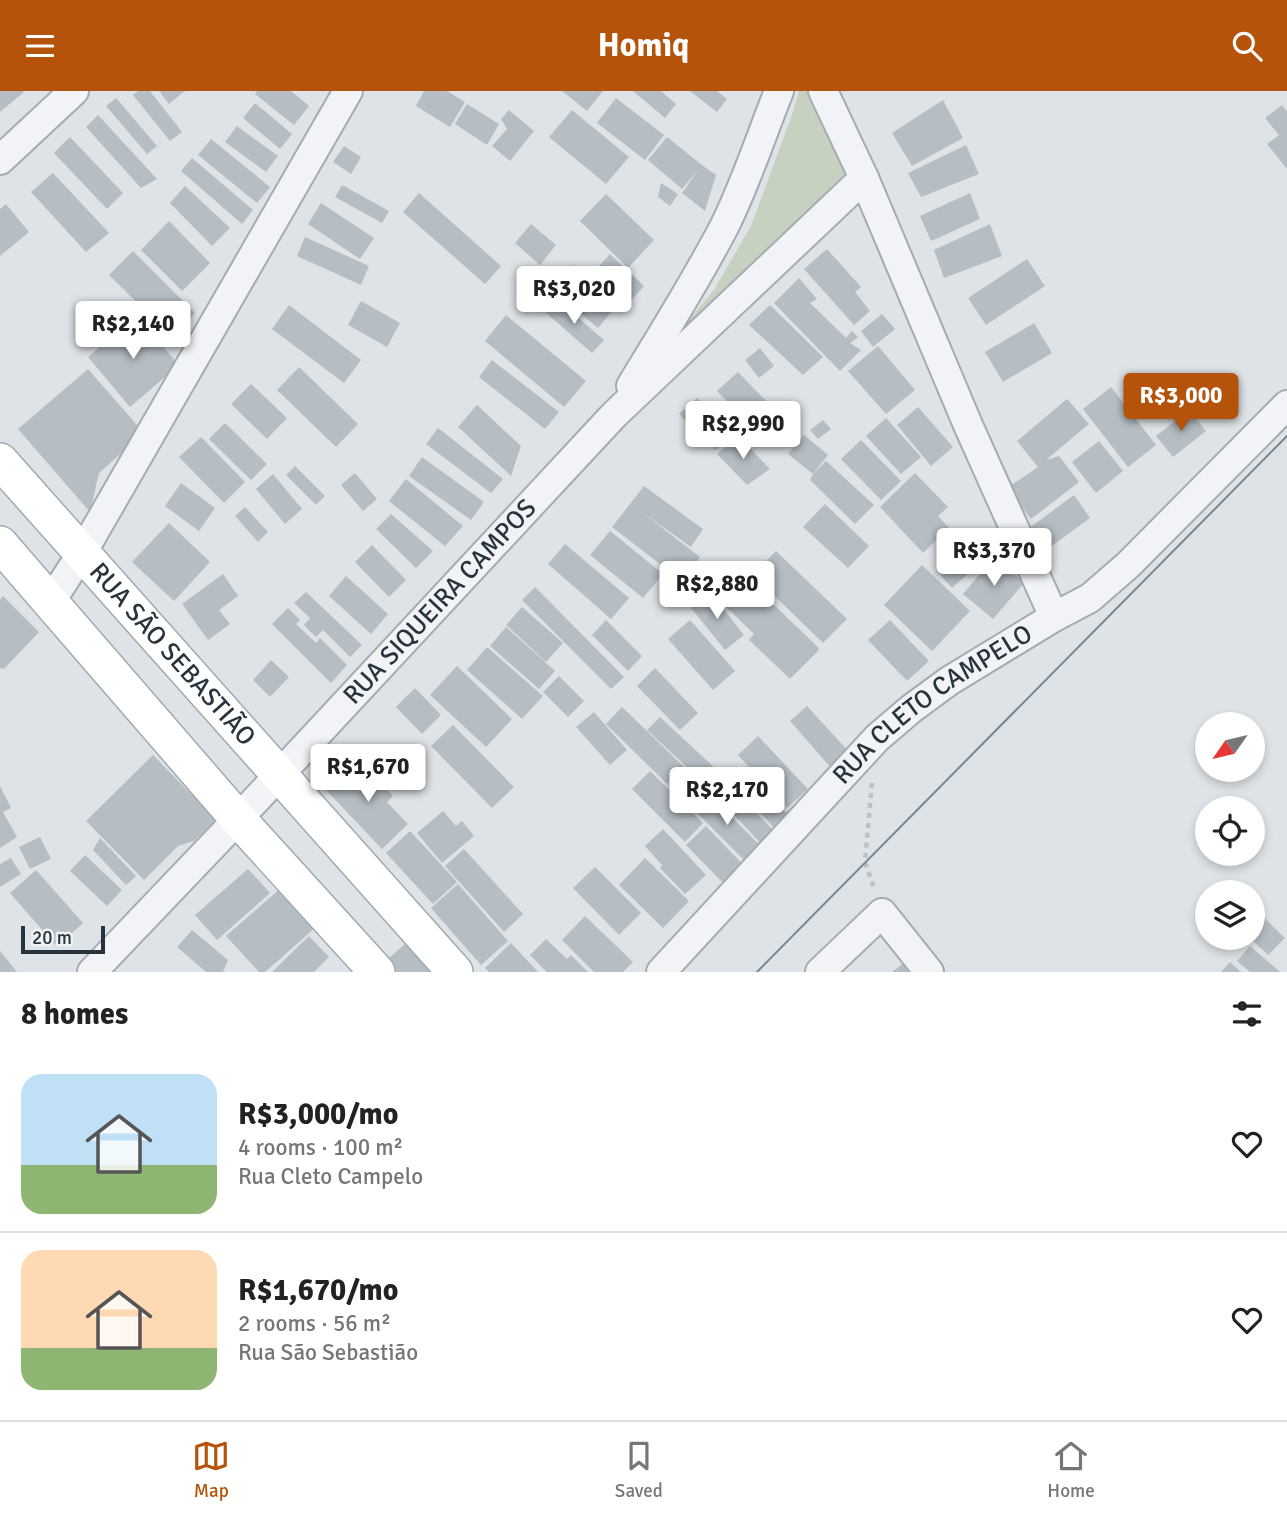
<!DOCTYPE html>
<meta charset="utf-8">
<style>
:root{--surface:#fff;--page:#f6f6f6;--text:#222;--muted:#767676;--line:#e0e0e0;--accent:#b45309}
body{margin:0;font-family:Signika,sans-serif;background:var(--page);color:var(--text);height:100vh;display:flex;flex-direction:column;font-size:26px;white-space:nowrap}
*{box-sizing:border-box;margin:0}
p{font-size:23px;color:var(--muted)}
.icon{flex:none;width:38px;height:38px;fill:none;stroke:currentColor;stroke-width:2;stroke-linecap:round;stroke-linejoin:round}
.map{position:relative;height:881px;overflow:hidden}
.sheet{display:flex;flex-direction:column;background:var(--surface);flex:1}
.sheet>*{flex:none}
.needle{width:46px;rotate:236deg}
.tools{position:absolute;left:1195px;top:621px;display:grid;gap:14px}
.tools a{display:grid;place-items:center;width:70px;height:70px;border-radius:50%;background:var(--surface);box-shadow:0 4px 10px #0003;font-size:35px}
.scale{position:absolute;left:21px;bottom:18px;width:84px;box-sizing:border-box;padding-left:7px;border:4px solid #28343d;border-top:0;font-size:19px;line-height:24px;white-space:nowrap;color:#28343d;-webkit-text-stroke:5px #eef2f5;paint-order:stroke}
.price{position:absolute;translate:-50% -60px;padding:0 16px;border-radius:7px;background:#fff;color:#222;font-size:23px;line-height:46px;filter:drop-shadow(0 2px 4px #0008)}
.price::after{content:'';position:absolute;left:50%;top:42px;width:21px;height:16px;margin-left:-10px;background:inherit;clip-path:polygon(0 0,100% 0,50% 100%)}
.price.selected{background:var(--accent);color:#fff}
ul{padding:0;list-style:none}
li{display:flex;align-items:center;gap:21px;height:175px;padding:0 21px}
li+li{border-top:2px solid var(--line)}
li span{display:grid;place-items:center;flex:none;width:196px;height:140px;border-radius:21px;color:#555}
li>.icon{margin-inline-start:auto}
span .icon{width:84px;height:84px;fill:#fffc;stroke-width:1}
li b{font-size:30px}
h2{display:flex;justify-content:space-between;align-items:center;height:84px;padding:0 21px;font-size:30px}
header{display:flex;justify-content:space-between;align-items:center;height:91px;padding:0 21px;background:var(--accent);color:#fff;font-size:32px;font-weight:800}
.tabs{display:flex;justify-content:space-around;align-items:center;height:98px;border-top:2px solid var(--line);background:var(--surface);font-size:19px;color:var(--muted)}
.tabs a{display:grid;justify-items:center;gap:4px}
.tabs .selected{color:var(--accent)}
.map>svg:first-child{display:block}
.green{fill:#c7d1c0}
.building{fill:#b6bec4}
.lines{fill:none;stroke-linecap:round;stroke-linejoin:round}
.minor-casing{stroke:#a4abb1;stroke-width:32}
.major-casing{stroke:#9eaab2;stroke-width:38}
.path{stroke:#bdc1c6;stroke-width:4.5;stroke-dasharray:5 5;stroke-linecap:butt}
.minor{stroke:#f1f3f6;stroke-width:28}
.major{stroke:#fff;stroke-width:35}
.tram{stroke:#798690;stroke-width:2}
.labels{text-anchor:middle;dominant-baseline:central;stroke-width:6;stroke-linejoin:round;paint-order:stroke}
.street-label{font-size:26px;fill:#28343d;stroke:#eef2f5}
</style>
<header><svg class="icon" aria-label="menu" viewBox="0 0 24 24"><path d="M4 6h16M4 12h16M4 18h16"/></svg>Homiq<svg class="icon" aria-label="search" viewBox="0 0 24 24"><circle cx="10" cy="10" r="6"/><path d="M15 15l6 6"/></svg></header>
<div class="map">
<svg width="1287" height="881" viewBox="0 0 1287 881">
<rect width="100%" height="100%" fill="#dee3e7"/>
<!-- green -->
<path class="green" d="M799,0H819L849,81L645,281L714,199L751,135L792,24Z"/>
<!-- building -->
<g class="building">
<path d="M0,0H23L24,1L0,21Z"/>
<path d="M138,0H150L182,41L170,50L133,4Z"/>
<path d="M159,0H185L169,13Z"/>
<path d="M257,0H291L309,15L294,34L255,3Z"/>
<path d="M424,0H447L465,11L450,36L416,15Z"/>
<path d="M562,0H603L587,20Z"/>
<path d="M633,0H661L676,13L665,27Z"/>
<path d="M690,0H717L727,8L717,21Z"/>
<path d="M116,7L157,55L147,63L106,15Z"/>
<path d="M616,7L664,44L645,69L597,32Z"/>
<path d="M943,9L963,47L912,75L892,42Z"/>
<path d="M255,12L292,43L280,58L243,27Z"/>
<path d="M467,13L499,33L487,54L455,33Z"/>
<path d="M1282,14L1287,20V78L1267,53L1279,44L1265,27Z"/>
<path d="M509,19L534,40L510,70L492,55L507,38L501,28Z"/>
<path d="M572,19L629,66L606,93L549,46Z"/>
<path d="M98,24L157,88L141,97L86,36Z"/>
<path d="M237,35L278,65L266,81L225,51Z"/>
<path d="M70,46L123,102L107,118L54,62Z"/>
<path d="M667,46L702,74L716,84L705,120L682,102L699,78L682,98L648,69Z"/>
<path d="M211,48L270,96L257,112L198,64Z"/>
<path d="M966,54L979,83L921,106L908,82Z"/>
<path d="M344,55L361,66L351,83L333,71Z"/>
<path d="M192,67L253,119L242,133L181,80Z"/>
<path d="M53,82L109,142L86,161L31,101Z"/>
<path d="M661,92L678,103L670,115L658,106Z"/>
<path d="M342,94L389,120L382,132L335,106Z"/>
<path d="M185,95L230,137L212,155L170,112Z"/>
<path d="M419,102L501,175L485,193L403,121Z"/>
<path d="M970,102L980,128L931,150L920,125Z"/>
<path d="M606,103L654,149L628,177L580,130Z"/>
<path d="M321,112L374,147L360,168L308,133Z"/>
<path d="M6,113L29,141L0,165V118Z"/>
<path d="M169,130L210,172L182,200L141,159Z"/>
<path d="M531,133L556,154L540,174L515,152Z"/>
<path d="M990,133L1002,165L944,187L934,159Z"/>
<path d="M305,146L369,175L361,194L297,165Z"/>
<path d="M827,158L861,196L855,201L870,220L854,234L804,178Z"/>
<path d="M133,160L195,222L172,246L109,184Z"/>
<path d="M610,163L644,195L627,214L592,183Z"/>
<path d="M1027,168L1045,195L986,234L968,207Z"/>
<path d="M575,174L619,212L598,237L553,199Z"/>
<path d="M799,187L817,208L810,212L846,247L852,240L858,246L850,252L861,259L840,280L774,212Z"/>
<path d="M555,207L604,249L592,262L544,220Z"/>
<path d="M361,210L400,232L387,256L348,234Z"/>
<path d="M289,214L361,269L344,292L272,238Z"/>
<path d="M770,214L823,266L803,284L749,234Z"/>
<path d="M882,223L895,238L873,256L861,240Z"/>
<path d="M506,224L586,290L564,316L485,250Z"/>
<path d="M137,225L179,274L130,316L88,266Z"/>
<path d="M1034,232L1052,262L1003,291L985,261Z"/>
<path d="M878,255L915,299L886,323L848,280Z"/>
<path d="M760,257L774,275L759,287L745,269Z"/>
<path d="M492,269L559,321L545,338L479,286Z"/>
<path d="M299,276L358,333L336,356L277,299Z"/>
<path d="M88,278L144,342L99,382L90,421L18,338Z"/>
<path d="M738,281L778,322L757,340L717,300Z"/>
<path d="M251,293L287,327L267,348L231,313Z"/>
<path d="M1111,296L1156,354L1128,376L1083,318Z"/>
<path d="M697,307L734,344L715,359L679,323Z"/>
<path d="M1067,308L1089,333L1046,369L1059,365L1079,391L1031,428L1007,397L1038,376L1017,350Z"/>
<path d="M477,314L521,355L511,385L458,336Z"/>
<path d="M918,316L953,356L931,375L897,334Z"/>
<path d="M1189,319L1206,340L1173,366L1156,345Z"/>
<path d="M886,327L921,366L901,383L866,345Z"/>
<path d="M823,329L831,338L818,348L810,339Z"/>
<path d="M225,332L267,373L251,389L209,348Z"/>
<path d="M438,337L503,388L491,402L426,353Z"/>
<path d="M804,344L828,364L813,383L788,363Z"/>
<path d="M201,346L245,391L224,412L179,366Z"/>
<path d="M739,346L770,378L747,394L717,363Z"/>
<path d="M861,349L901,390L881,409L841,368Z"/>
<path d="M1099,350L1123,380L1096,402L1072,371Z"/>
<path d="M422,366L484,411L471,429L409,385Z"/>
<path d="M826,370L874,414L855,433L810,389L813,383Z"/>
<path d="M295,375L325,405L316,414L286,384Z"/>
<path d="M355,382L377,408L363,420L341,394Z"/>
<path d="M915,382L948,416L938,425L949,437L923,462L880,416Z"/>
<path d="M273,383L302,418L285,433L256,398Z"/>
<path d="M406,388L463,435L445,455L389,410Z"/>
<path d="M181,392L215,417L199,440L165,415Z"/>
<path d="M644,395L703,438L691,456L643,422L700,466L682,490L612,436Z"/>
<path d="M1074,404L1090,427L1045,460L1028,438Z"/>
<path d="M825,413L869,455L848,477L803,436Z"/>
<path d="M245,416L268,441L258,451L235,425Z"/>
<path d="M391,423L433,460L416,477L376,438Z"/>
<path d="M169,432L210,471L174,510L132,471Z"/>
<path d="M610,440L663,483L643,507L590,464Z"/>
<path d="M969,452L984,469L952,497L937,480Z"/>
<path d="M565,453L629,507L611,528L548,473Z"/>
<path d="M372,454L406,489L389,506L355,471Z"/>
<path d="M776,460L847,528L823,552L753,484Z"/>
<path d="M994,466L1024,492L993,528L963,503Z"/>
<path d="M922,474L970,520L932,560L884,514Z"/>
<path d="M223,483L238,505L219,519L230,533L208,549L182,513Z"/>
<path d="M346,485L388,523L371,543L329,505Z"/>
<path d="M748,492L751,495L752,493L819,557L818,560L790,588L749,549L754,543L725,515Z"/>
<path d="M535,496L624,586L611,598L522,509Z"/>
<path d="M306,501L362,554L350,566L323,539L316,546L304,534L310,527L294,512Z"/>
<path d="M710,501L744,544L725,559L691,517Z"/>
<path d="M3,505L39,541L4,578L0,577V509Z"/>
<path d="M522,516L563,552L546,571L506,534Z"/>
<path d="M288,517L300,529L296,533L316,552L320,547L347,574L331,592L272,533Z"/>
<path d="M606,529L642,565L628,580L592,544Z"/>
<path d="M690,529L735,580L713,599L668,548Z"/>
<path d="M890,529L929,570L907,590L868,549Z"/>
<path d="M506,536L555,580L539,598L490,555Z"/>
<path d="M487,556L543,605L522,628L467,579Z"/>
<path d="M271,569L289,586L270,606L253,589Z"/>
<path d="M457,575L512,628L486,656L430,604Z"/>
<path d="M655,577L698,622L680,639L637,595Z"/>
<path d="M559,585L584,610L568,626L543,601Z"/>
<path d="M415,597L441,624L422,643L396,616Z"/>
<path d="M807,615L850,662L832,678L790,630Z"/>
<path d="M622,616L684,676L667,693L606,633Z"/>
<path d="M594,621L627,659L610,674L576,636Z"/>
<path d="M660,626L718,680L705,693L647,639Z"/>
<path d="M453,634L514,696L492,717L431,655Z"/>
<path d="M758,645L808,698L787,717L738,664Z"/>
<path d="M153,664L216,729L194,750L178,755L144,789L86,730Z"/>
<path d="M358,668L393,705L387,711L408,733L382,758L326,699Z"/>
<path d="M650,680L703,732L685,751L632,698Z"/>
<path d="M755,688L792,728L778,741L741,701Z"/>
<path d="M0,695L11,717L3,721L17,746L0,757Z"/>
<path d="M705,700L763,757L748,773L690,715Z"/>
<path d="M739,704L776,742L763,755L727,716Z"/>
<path d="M443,720L456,735L462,730L474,745L442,772L417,742Z"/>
<path d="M706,735L749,780L730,799L686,754Z"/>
<path d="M663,738L706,784L685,803L660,777L662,774L645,755Z"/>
<path d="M410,740L457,791L433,813L386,762Z"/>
<path d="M40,746L51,768L30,778L19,756Z"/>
<path d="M100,747L136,785L126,794L93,759Z"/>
<path d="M464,758L523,823L504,841L445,775Z"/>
<path d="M85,764L122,799L107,815L70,780Z"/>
<path d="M11,767L21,783L0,796V773Z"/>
<path d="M645,767L689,810L663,837L619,794Z"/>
<path d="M595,776L641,822L619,844L573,797Z"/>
<path d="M248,778L270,802L217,849L195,824Z"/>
<path d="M36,779L83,832L57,856L10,802Z"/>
<path d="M458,793L508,850L481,874L431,817Z"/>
<path d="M281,797L316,836L265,881H259L226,845Z"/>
<path d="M1255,818L1285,847L1268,864L1250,847H1253V820Z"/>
<path d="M585,825L633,871L623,881H594L562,849Z"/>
<path d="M192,839L228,869L223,881H206L177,856Z"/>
<path d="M309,845L329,866L314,881H272Z"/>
<path d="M546,848L567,868L571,864L588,881H547L530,864Z"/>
<path d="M407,851L433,881H397L387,869Z"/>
<path d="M511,852L538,881H489L485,877Z"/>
<path d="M1250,855L1280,881H1250L1237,870Z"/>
<path d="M0,860L17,881H0Z"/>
<path d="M906,870L914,881H892Z"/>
<path d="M1230,871L1241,881H1221Z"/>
</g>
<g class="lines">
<!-- minor casing -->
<g class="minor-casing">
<g id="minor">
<path d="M823,0L864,87L968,334L1054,526"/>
<path d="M0,69L74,0"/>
<path d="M631,295C663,242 696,190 724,136C746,92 761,45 779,0"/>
<path d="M51,510L82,462L348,0"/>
<path id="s1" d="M92,881L238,728L614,324L864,87"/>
<path id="s2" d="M661,881L877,647L911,618L949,590L1054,526L1090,507L1128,474L1287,314"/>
<path d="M820,881L882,822L929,881"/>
</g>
</g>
<!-- major casing -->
<g class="major-casing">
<g id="major">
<path id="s3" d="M0,370L455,881"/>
<path d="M0,453L238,728L377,881"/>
</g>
</g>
<!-- path -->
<path class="path" d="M872,692L865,771L874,797"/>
<!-- minor -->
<use href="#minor" class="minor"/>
<!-- major -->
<use href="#major" class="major"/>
<!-- tram -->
<path class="tram" d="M757,881L1287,345"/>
</g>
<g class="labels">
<!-- street labels -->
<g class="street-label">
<text stroke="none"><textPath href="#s1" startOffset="508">RUA SIQUEIRA CAMPOS</textPath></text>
<text stroke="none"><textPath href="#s3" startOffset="259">RUA SÃO SEBASTIÃO</textPath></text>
<text stroke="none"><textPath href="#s2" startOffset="383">RUA CLETO CAMPELO</textPath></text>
</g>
</g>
</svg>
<div class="tools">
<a><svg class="needle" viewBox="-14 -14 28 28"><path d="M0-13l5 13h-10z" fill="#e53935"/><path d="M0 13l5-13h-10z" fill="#767676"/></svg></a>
<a><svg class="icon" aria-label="locate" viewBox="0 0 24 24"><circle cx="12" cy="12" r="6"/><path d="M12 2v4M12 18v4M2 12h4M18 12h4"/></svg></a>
<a><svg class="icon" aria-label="layers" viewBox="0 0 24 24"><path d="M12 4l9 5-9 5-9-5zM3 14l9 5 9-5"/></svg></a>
</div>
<div class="scale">20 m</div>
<b class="price" style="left:574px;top:235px">R$3,020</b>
<b class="price" style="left:133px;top:270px">R$2,140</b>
<b class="price selected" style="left:1181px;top:342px">R$3,000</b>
<b class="price" style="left:743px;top:370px">R$2,990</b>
<b class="price" style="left:994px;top:497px">R$3,370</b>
<b class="price" style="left:717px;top:530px">R$2,880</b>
<b class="price" style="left:368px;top:713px">R$1,670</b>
<b class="price" style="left:727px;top:736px">R$2,170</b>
</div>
<section class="sheet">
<h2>8 homes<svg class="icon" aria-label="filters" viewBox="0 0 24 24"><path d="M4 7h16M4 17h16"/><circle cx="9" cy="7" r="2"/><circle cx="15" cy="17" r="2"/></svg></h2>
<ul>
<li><span style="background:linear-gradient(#bfe0f5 65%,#8fb573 0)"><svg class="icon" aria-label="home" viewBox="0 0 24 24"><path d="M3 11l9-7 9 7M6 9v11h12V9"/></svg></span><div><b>R$3,000/mo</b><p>4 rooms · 100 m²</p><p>Rua Cleto Campelo</p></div><svg class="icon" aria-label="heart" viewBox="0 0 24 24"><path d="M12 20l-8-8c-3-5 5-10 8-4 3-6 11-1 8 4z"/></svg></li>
<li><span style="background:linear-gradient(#ffd9b3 70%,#8fb573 0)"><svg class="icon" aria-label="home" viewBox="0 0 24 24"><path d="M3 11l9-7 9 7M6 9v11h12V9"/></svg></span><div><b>R$1,670/mo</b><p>2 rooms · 56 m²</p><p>Rua São Sebastião</p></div><svg class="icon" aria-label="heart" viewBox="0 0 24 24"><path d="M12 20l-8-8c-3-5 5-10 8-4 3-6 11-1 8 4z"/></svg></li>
</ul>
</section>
<nav class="tabs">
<a class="selected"><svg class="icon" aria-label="map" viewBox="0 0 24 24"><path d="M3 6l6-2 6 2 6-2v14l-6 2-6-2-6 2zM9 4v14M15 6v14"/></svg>Map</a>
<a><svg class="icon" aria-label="saved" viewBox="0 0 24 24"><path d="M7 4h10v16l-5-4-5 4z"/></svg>Saved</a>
<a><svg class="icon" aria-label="home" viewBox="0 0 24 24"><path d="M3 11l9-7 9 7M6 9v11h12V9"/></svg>Home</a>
</nav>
